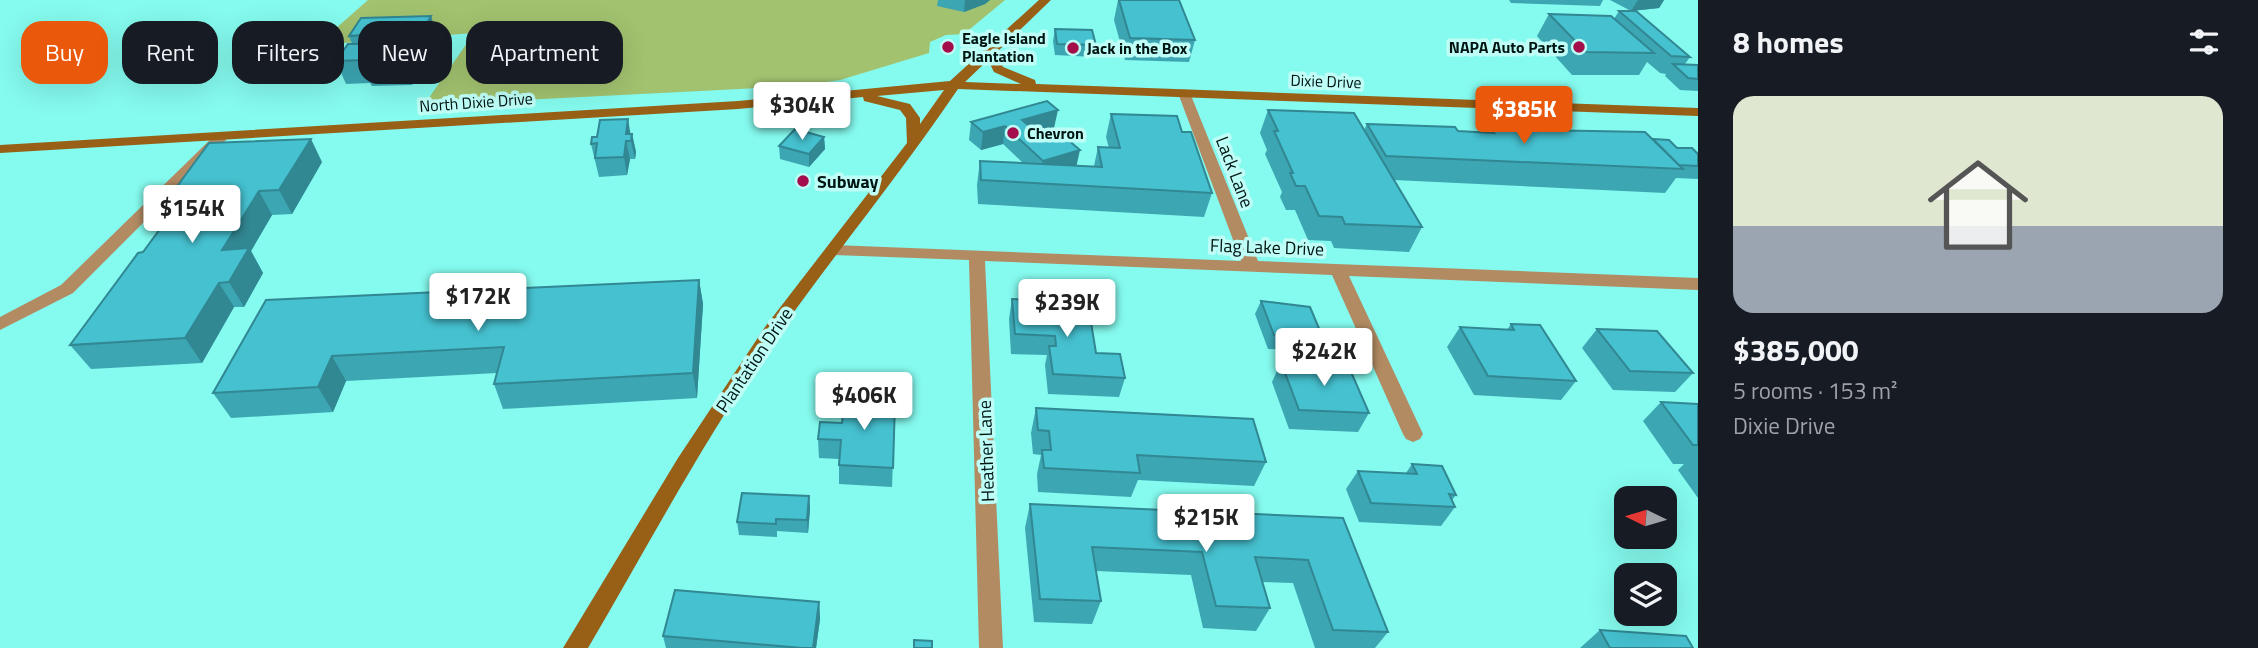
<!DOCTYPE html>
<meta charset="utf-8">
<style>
:root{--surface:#171b24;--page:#20242c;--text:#f1f3f6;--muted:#9ea1a6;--line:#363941;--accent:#ea580c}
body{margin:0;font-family:"Titillium Web",sans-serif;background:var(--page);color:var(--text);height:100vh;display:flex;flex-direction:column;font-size:26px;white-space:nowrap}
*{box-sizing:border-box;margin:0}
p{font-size:23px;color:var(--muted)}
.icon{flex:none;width:38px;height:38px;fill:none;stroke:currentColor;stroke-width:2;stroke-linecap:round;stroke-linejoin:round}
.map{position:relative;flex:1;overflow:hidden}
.details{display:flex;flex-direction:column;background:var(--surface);width:560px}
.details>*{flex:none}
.hud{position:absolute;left:21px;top:21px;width:665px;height:63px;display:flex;gap:14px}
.needle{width:46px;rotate:275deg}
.fabs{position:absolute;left:1614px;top:486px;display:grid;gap:14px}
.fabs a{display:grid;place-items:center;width:63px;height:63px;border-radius:14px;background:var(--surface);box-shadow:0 7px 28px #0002;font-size:35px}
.price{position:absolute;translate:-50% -60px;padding:0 16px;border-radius:7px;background:#fff;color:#222;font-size:23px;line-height:46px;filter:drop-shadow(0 2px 4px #0008)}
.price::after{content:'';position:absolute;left:50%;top:42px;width:21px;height:16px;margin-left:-10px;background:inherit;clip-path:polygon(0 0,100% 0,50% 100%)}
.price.selected{background:var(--accent);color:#fff}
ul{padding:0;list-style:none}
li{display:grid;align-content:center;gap:14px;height:371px;padding:0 35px}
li+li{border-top:2px solid var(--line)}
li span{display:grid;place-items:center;height:217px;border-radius:21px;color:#555}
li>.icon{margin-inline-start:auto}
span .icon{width:126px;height:126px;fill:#fffc;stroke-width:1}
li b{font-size:30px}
h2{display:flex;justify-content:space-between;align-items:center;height:84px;padding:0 35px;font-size:30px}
.pill{padding:0 24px;border-radius:21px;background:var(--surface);box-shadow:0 7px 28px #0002;font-size:24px;line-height:63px}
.pill.selected{background:var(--accent);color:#fff}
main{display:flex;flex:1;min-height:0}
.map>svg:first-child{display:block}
.green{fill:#a2c26f}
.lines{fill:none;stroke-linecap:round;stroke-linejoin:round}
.minor{fill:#b28b63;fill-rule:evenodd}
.secondary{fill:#985f16;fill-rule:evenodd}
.wall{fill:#3ca6b3}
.shaded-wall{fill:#318792}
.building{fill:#46c1d0;stroke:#318792;stroke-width:2}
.poi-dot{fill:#a40e4a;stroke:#befef6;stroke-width:2.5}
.labels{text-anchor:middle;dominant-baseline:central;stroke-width:7;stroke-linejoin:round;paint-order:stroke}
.far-poi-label{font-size:16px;font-weight:bold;fill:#001412;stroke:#befef6;text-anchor:start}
.far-street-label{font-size:16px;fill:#001412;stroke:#befef6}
.street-label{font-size:18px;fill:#001412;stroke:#befef6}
.poi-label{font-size:18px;font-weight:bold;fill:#001412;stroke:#befef6;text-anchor:start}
</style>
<main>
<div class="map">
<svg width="1698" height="648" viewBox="0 0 1698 648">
<rect width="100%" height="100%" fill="#85faee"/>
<!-- green -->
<path class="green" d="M368,0H1005L964,34L946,35L930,42L929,53L840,80L799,86L424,105L474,33L317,45Z"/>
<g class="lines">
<!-- minor -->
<g class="minor">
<path d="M1184,89L1190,93L1258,261L1698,278V290L1349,276L1423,434L1420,439L1413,442L1406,439L1403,434L1332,275L985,261L1003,648H979L969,260L834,255L826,250L834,245L1241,261L1178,93Z"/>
<path d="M221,133L228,137L226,140L73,293L0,330V317L61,285L216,134Z"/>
</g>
<!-- secondary -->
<path class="secondary" d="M1039,0H1051L997,52L1003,67L1035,80L1036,84L1698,108V116L958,89C901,173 837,251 778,334C708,432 649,544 588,648H563L678,458L765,327L907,143L906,118L900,110L864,101L863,97L738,109L0,153V145L738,101L950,81ZM988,60L994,72L1021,84L965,82ZM944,90L920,124V118L910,104L877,96Z"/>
</g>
<!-- wall -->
<g class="wall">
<path d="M938,0H990L985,4L964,12L937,6Z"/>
<path d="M1118,0H1179L1195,40L1189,62L1125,60L1114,20Z"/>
<path d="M1509,0H1603L1600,6L1511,3Z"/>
<path d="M1610,0H1664L1659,8L1631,11Z"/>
<path d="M1619,11L1690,57L1685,64L1698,65V91L1680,90L1665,76L1666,74L1660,73L1647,62L1639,75H1572L1537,36L1549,14L1614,19Z"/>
<path d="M361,18L438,38L412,85L372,86L370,83L346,84L336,61L352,44L349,36Z"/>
<path d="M1055,29L1096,45L1094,57L1055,55L1053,41Z"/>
<path d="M1268,110L1364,130L1367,124L1458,131L1488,132L1490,129L1653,139L1698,154V179L1676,178L1665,193L1394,180L1422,227L1409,252L1334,248L1331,241L1308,240L1295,210H1286L1280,197L1282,192L1265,154L1267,150L1260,133Z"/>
<path d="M1111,114L1182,132L1212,193L1204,217L978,204L977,185L980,161L1023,163L1003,144L981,150L969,140L971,122L1054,128L1037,133L1076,166H1094L1098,147L1109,148L1106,137Z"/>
<path d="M632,134L636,152L635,159H630L627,175L599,177L591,144Z"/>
<path d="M824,137L825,149L809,167L780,159L779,146Z"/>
<path d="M322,162L292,214L272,215L251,251L263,273L244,307H234L202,363L91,369L70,345L143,252L176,207L170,196Z"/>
<path d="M699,280L703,304L697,398L503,409L494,384L497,373L346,381L333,412L231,418L213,393L266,300Z"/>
<path d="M1012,299L1096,353L1125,378L1119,397L1048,394L1045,365L1047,355L1011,354L1009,319Z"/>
<path d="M1261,301L1323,338L1316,351L1268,349L1255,314Z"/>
<path d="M1511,324L1576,381L1561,400L1474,395L1447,347L1460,327L1507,330Z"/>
<path d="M1597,329L1693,373L1675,392L1613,390L1582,348Z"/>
<path d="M1281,362L1369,413L1358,432L1289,429L1272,382Z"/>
<path d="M867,401L895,402L892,487L839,484V459L819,458L818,439L842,423Z"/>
<path d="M1661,402L1698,404V498L1678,470L1684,464H1673L1643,421Z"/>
<path d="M1036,408L1266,462L1254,486L1138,480L1131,497L1038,492L1037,474L1041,455L1033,454L1031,433Z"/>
<path d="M1412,464L1456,495L1452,500L1455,507L1441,526L1359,522L1346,489L1358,471L1406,473Z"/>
<path d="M809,496L810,509L808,533L777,531V537L739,535L737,522Z"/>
<path d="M1030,504L1343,518L1388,632L1375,648H1315L1293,583L1262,582L1270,608L1256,631L1203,628L1191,575L1096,571L1101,601L1092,624L1034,622L1025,528Z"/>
<path d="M819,602L820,619L816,648H666L663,636Z"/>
<path d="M1600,630L1693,648H1580Z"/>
</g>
<!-- shaded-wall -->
<g class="shaded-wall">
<path d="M965,0H990L985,4L964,12Z"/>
<path d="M1638,0H1664L1659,8L1631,11Z"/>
<path d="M431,16L438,38L412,85L404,63Z"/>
<path d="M1058,110L1054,128L1020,138L1022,120Z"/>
<path d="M628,119L631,137L626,134Z"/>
<path d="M1005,126L1003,144L981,150L983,132Z"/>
<path d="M632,134L636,152L635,159L631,141Z"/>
<path d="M824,137L825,149L809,167V154Z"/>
<path d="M311,139L322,162L292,214L279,190Z"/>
<path d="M626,141L630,159L627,175L624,157Z"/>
<path d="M1080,150L1076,168L1040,179L1043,161Z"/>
<path d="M259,191L272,215L251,251L263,273L244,307L229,282L222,250Z"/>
<path d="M699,280L703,304L697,398L693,373Z"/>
<path d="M219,283L234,307L202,363L185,338Z"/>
<path d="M332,356L346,381L333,412L318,387Z"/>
<path d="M809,496L810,509L808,533L807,520Z"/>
<path d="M819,602L820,619L816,648H813Z"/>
</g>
<!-- building -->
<g class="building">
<path d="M1119,0H1179L1195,40L1130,38Z"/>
<path d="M1619,11H1636L1690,57L1671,56Z"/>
<path d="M1549,14L1611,16L1654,53L1586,52Z"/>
<path d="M431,16L404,63L363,64L365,60L336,61L348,44H358L363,35L349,36L361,18Z"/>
<path d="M1055,29L1092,30L1096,45L1057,44Z"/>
<path d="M1673,64L1698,65V79L1688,78Z"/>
<path d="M1047,101L1058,110L1022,120L1043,138L1060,133L1080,150L1043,161L1005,126L983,132L971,122Z"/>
<path d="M1268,110L1354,113L1422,227L1345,224L1342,217L1319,216L1305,186H1296L1290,173H1293L1274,131H1278Z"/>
<path d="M1111,114L1177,116L1182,132H1191L1212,193L981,180L980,161L1102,167L1098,147L1120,148Z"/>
<path d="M628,119L626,134H632L631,141H626L624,157L595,158L597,143L591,144L592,137H597L600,120Z"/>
<path d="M1367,124L1455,127L1458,131L1494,133L1490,129L1645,132L1683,169L1386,156Z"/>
<path d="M795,129L824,137L809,154L779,146Z"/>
<path d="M311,139L279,190L259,191L222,250L249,248L229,282L219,283L185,338L70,345L138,253L143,252L185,195L170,196L209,143Z"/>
<path d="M1653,139L1669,140L1677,148H1692L1698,154V166L1679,165Z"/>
<path d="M699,280L693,373L494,384L504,347L332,356L318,387L213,393L266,300Z"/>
<path d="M1012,299L1046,301L1047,308L1089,310L1096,353L1120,354L1125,378L1053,374L1049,346H1056L1055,336L1015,334Z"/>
<path d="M1261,301L1310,307L1323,338L1274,335Z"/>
<path d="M1511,324L1540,325L1576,381L1488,376L1460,327L1514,330Z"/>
<path d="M1597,329L1657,331L1693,373L1630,371Z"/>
<path d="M1281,362L1348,365L1369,413L1299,410Z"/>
<path d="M845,393L868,394L867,400L895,402L893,468L839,465L841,440L818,439L820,422L842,423Z"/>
<path d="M1661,402L1698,404V445H1693Z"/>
<path d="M1036,408L1253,419L1266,462L1137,455L1140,473L1044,468L1042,450H1051L1049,431L1038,430Z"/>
<path d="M1412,464L1442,466L1456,495L1449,494L1455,507L1371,503L1358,471L1417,474Z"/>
<path d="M742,493L809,496L807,520L776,519V524L737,522Z"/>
<path d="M1030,504L1343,518L1388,632L1333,630L1308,560L1255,557L1270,608L1216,606L1202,552L1092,547L1101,601L1040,599Z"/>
<path d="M675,590L819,602L813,648H802L663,636Z"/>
<path d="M1600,630L1686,636L1693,648H1610Z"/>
<path d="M914,640L932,641V648H914Z"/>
</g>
<!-- markers -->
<g class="poi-dot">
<circle cx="948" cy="47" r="7"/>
<circle cx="1579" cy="47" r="7"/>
<circle cx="1073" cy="48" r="7"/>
<circle cx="1013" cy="133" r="7"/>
<circle cx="803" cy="181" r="7"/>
</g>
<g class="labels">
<!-- far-poi labels -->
<g class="far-poi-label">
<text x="962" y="38">Eagle Island<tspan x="962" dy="18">Plantation</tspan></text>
<text x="1565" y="47" text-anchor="end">NAPA Auto Parts</text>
<text x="1087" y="48">Jack in the Box</text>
<text x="1027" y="133">Chevron</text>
</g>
<!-- far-street labels -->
<g class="far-street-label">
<text transform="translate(1326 81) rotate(2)">Dixie Drive</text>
<text transform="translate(476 102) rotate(-4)">North Dixie Drive</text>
</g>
<!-- street labels -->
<g class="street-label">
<text transform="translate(1235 172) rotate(69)">Lack Lane</text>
<text transform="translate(1267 247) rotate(2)">Flag Lake Drive</text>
<text transform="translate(754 360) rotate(-56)">Plantation Drive</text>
<text transform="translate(986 451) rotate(-92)">Heather Lane</text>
</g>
<!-- poi labels -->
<g class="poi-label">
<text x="817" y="181">Subway</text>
</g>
</g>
</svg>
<div class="fabs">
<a><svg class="needle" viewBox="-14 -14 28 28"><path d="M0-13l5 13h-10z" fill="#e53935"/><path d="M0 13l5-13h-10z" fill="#9ea1a6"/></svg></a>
<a><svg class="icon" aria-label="layers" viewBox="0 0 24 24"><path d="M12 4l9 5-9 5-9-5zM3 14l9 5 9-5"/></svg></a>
</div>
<b class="price" style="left:802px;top:142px">$304K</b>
<b class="price selected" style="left:1524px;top:146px">$385K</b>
<b class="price" style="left:192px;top:245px">$154K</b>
<b class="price" style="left:478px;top:333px">$172K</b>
<b class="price" style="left:1067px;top:339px">$239K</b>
<b class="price" style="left:1324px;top:388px">$242K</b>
<b class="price" style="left:864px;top:432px">$406K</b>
<b class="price" style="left:1206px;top:554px">$215K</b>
<div class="hud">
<a class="pill selected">Buy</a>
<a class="pill">Rent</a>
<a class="pill">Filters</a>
<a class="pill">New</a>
<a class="pill">Apartment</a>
</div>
</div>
<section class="details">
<h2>8 homes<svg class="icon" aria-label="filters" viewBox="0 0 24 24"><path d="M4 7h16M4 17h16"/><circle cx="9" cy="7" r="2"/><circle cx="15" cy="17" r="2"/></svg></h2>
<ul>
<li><span style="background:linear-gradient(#dfe7d0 60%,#9aa5b1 0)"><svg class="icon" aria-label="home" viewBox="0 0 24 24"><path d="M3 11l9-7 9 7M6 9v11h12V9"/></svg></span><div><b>$385,000</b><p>5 rooms · 153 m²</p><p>Dixie Drive</p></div></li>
</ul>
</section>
</main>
